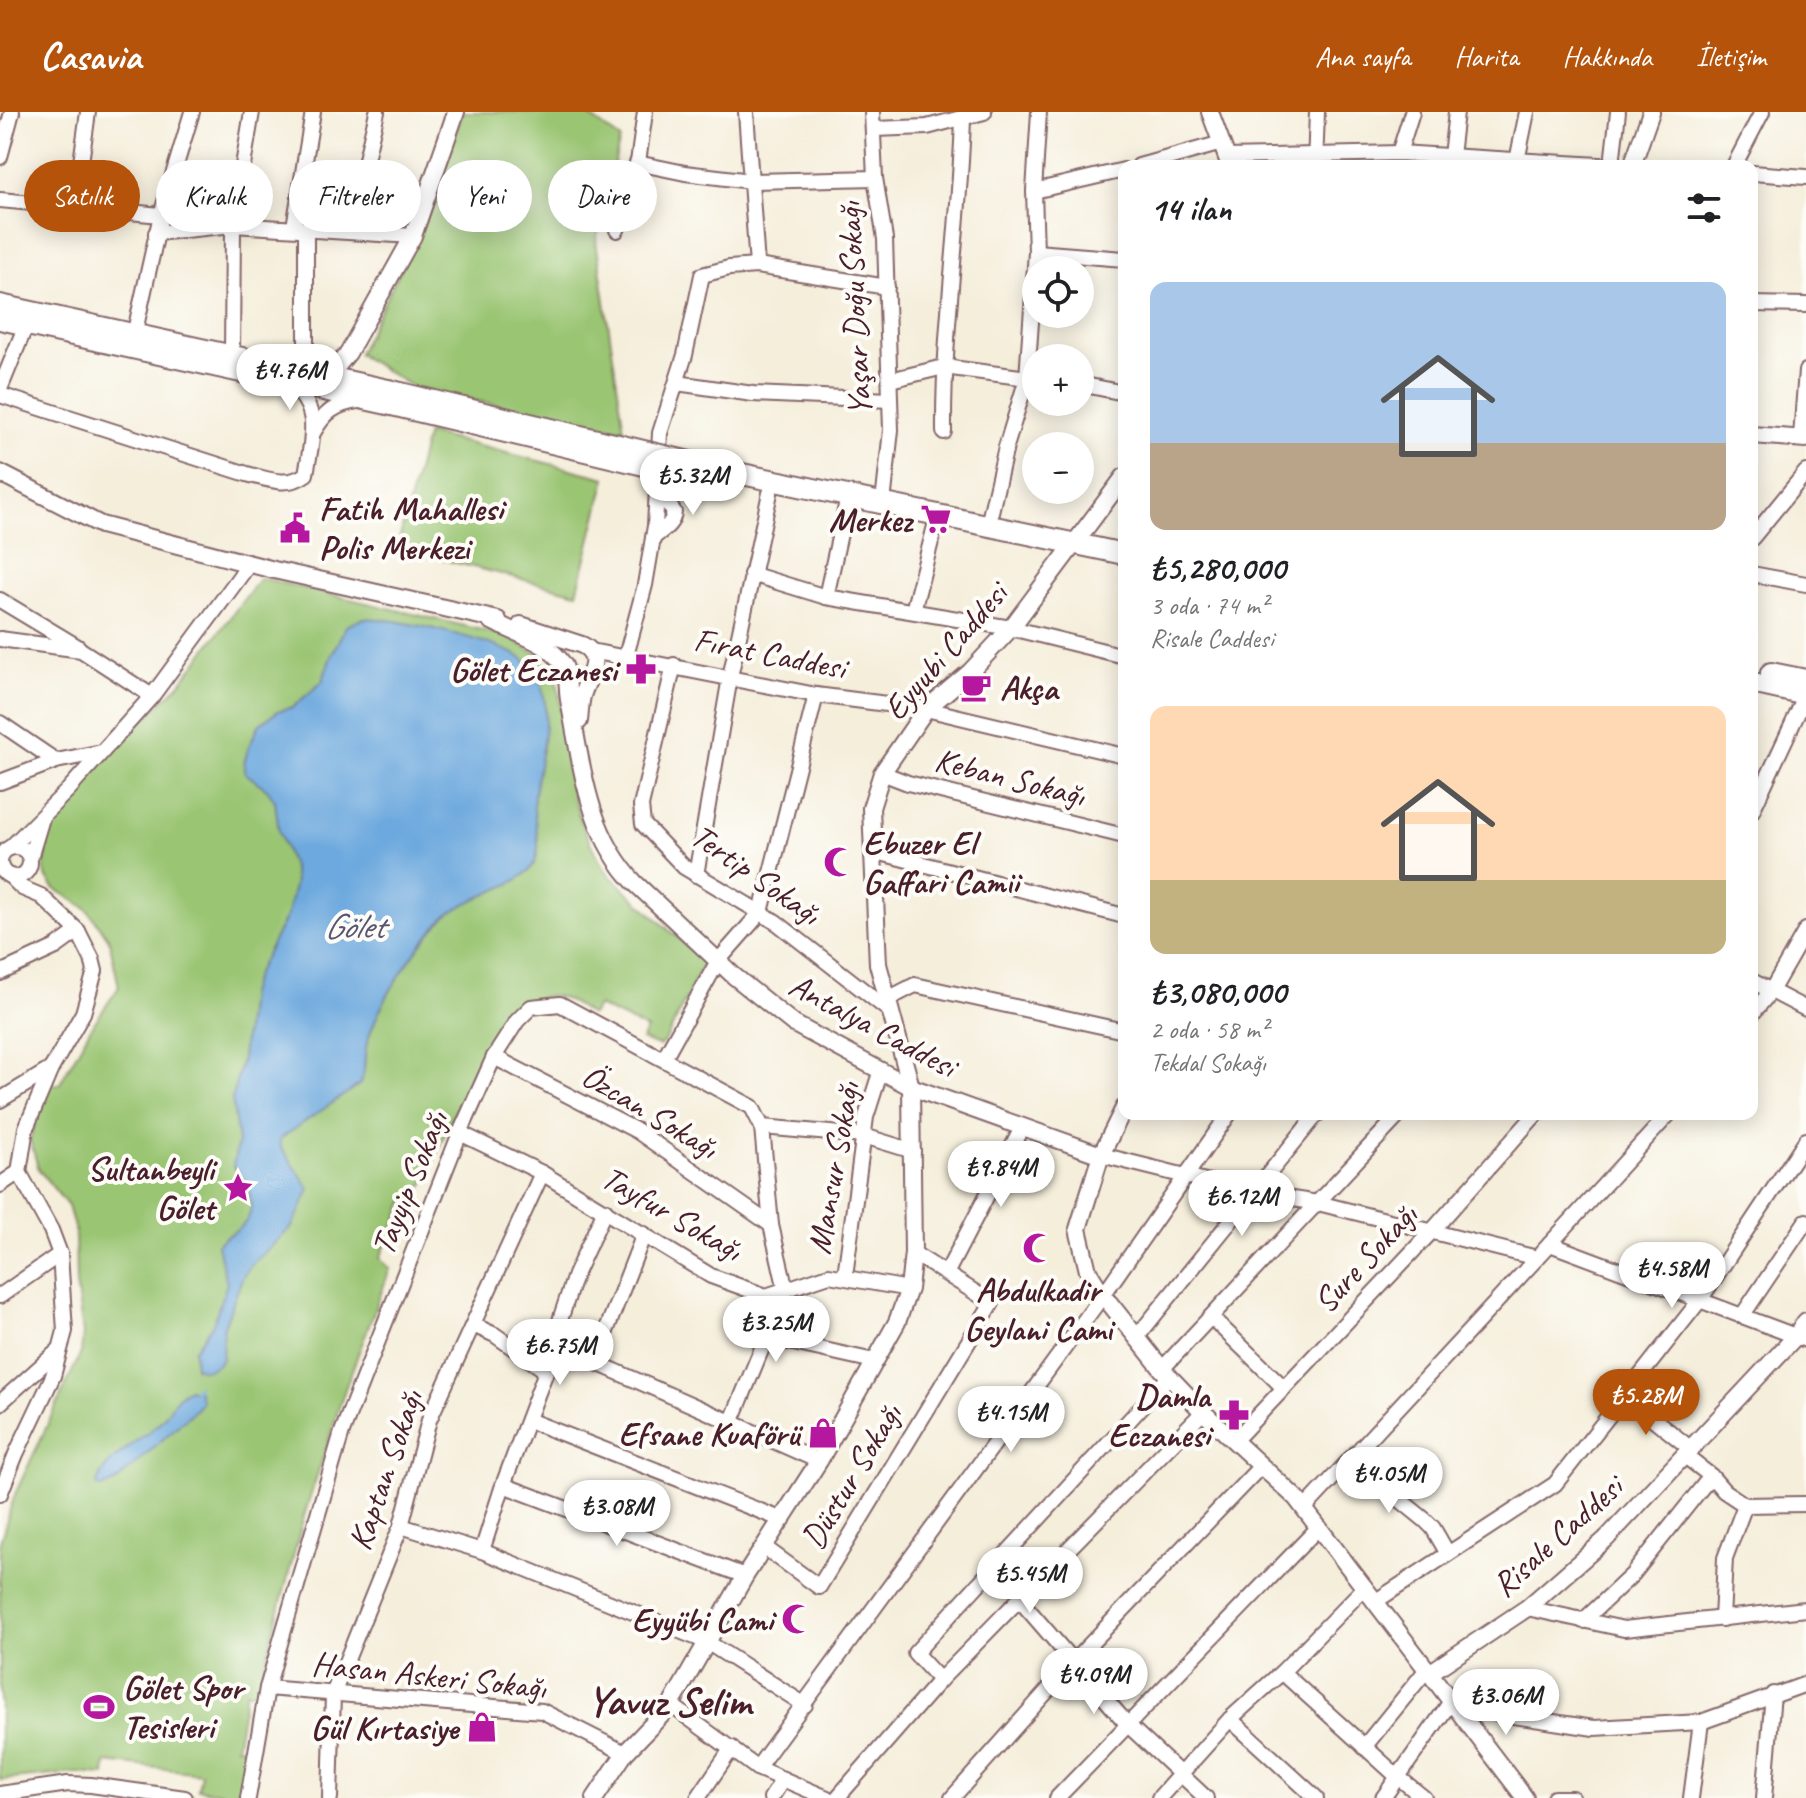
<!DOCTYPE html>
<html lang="tr">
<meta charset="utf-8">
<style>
:root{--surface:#fff;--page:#f6f6f6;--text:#202124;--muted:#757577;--accent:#b45309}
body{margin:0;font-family:Caveat,sans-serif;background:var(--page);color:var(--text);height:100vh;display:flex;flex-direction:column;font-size:30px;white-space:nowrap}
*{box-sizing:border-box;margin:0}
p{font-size:26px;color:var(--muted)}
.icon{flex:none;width:44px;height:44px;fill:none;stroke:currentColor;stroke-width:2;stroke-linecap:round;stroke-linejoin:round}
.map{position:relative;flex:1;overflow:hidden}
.sheet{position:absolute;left:1118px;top:48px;width:640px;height:960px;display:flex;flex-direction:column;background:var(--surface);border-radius:16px;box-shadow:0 4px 20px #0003}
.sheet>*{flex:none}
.hud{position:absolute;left:24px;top:48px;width:760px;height:72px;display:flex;gap:16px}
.tools{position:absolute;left:1022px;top:144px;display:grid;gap:16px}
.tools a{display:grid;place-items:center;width:72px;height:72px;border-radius:50%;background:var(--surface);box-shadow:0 4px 20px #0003;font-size:40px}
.price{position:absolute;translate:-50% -68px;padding:0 18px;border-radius:28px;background:#fff;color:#222;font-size:26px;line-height:52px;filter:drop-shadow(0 2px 4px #0008)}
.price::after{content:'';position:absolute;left:50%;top:48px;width:24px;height:18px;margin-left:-12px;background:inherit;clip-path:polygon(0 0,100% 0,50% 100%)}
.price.selected{background:var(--accent);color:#fff}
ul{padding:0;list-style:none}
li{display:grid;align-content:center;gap:16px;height:424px;padding:0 32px}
li span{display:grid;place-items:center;height:248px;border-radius:16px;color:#555}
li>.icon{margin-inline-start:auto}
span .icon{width:144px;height:144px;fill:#fffc;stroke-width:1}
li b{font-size:34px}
h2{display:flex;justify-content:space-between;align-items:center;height:96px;padding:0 32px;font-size:34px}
.chip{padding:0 28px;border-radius:36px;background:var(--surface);box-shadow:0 4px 20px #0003;font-size:28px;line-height:72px}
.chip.selected{background:var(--accent);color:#fff}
header{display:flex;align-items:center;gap:48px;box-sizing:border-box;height:112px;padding:0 40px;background:var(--accent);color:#fff}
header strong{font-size:38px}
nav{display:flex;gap:44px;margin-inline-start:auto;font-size:28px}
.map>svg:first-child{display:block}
.green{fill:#9ac572;stroke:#72724e;stroke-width:2}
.water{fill:#6da9de;stroke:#5c6484;stroke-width:2}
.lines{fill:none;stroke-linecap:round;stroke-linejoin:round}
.stream{stroke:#6da9de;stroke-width:4}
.minor-casing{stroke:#866769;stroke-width:18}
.tertiary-casing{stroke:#866769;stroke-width:20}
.secondary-casing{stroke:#866769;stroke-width:24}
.minor{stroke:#fff;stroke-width:14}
.tertiary{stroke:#fff;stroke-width:16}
.secondary{stroke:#fff;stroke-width:20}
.secondary-bridge-casing{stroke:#866769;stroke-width:24;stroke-linecap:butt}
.secondary-bridge{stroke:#fff;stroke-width:20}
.labels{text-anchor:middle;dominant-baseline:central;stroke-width:8;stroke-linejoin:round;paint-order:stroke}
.street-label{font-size:34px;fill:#4a1f2b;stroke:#fdfcf7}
.poi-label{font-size:34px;font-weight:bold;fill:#4a1f2b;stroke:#fdfcf7;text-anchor:end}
.water-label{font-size:36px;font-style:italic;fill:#585673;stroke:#fdfcf7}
.district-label{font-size:42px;font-weight:bold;fill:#4a1f2b;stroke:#fdfcf7}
</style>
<header>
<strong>Casavia</strong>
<nav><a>Ana sayfa</a><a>Harita</a><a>Hakkında</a><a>İletişim</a></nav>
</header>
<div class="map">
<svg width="1806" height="1686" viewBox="0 0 1806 1686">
<rect width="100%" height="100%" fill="#fdfcf7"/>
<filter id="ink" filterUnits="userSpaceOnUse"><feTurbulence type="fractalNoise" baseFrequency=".0125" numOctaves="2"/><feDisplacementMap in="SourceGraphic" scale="16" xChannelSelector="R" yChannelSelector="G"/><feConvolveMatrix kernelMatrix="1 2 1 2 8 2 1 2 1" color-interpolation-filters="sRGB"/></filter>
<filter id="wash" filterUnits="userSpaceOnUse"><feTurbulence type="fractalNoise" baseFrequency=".006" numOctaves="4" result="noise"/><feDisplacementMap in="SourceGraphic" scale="32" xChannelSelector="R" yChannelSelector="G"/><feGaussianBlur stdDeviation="1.8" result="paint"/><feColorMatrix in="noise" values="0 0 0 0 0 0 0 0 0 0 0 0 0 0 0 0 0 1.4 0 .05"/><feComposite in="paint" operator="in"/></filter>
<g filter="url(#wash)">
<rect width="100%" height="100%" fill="#f5eedb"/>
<!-- green -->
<g class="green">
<path d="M463,0H584L620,27L596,129L624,318L416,277L358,242L427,105Z"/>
<path d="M427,321L606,366L577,481L397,436Z"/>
<path d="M260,466L503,523L537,542L549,559L555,562C562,585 561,607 563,629C568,678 581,723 609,763L704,850L666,928L659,934L642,928L647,917L598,894L591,903C581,897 564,884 553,884C541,884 527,888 517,895C483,919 434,1050 415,1093L404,1090L380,1146L390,1157L345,1277L304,1404L257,1581L246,1579L236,1635L249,1636L239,1677L233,1682L198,1677L201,1661L106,1650L105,1663L76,1661L0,1668V1430L15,1382L81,1241L83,1221L76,1172L75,1119L68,1094L39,1058L30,1028L49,971L59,973L90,917L119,875L109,827L86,796L54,776L47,766L44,756L47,731L58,706L107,644L179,573Z"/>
</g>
<!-- water -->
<g class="water">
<path d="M364,506C400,507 492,528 522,546C528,550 535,558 538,564C555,599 538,650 534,684C531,707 546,735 532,755C516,777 467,784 443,807C415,836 378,892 367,931C363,945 367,959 360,972L280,1027V1034L310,1077L292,1115L250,1154L243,1164L223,1217L222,1247C214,1257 207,1260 195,1255L194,1238L213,1212L227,1171L217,1133C223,1123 235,1122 243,1113C260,1095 247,1069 233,1054L238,1029L232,987L242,946L249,882L255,864L287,803L295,770L293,757L279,720L275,689L268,678L245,661L244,651L249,634L259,613L278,599L293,595L322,570L332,542L346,514Z"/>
<path d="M189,1277L199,1280L202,1290L195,1298L117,1369L102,1376L97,1373C99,1350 144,1326 160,1310C171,1299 174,1284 189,1277Z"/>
</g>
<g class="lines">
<!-- stream -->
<path class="stream" d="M192,1283L197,1275"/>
</g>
</g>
<g filter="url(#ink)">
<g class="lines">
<!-- minor casing -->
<g class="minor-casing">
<g id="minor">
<path d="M746,0L757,154"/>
<path d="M872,0L875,66L885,127L891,318L883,391"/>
<path d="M874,17L927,15L984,0"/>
<path d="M1399,41L1412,0"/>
<path d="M1451,44L1456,0"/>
<path d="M0,45L12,0"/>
<path d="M1227,45L1399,41L1616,54"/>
<path d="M1517,49L1527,0"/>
<path d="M637,51L685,61L751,69L875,66"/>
<path d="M1612,52L1618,0"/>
<path d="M1139,54L1222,31"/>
<path d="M1315,54L1317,0"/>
<path d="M1734,54L1762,0"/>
<path d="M1752,61L1806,65"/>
<path d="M1034,79L1124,58"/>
<path d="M0,88L161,103"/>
<path d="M75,94L88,0"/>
<path d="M294,115L313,0"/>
<path d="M617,118L636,65L645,0"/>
<path d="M354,119L364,56L377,0"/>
<path d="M156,121L233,113L413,124"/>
<path d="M1036,140L1124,147"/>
<path d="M1752,192L1806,193"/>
<path d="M133,228L161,103L192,0"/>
<path d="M232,243L233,113L252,0"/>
<path d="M306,258V116"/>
<path d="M890,268L944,255L1036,267"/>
<path d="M677,271L753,282L890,288"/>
<path d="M1080,272L1124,281"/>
<path d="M0,277L26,213"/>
<path d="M0,283L247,362C267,367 288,376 306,362C312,327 322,297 290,272"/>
<path d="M944,320C943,215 960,111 963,6"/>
<path d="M313,321C324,301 335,292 358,289"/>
<path d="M1801,325L1806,259"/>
<path d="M988,413L1006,335L1027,266L1036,140L1034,79L1039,0"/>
<path d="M653,426C662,418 673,413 674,400L657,377"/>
<path d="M1752,426L1806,360"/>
<path d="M751,462L826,485L1011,516L1124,544"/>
<path d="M1752,462L1806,472"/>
<path d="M826,485L846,394"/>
<path d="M0,488L78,535"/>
<path d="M913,499L935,414"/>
<path d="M0,527L81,538L152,584"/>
<path d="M591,539L816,583L926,597L1124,644"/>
<path d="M626,544L645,473L655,414L660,321L685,243L702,163L729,156L757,154L887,175"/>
<path d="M674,553L641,694L643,712L684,755L776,810L891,900"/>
<path d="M0,611L56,649"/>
<path d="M882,661L908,671L1124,724"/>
<path d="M0,670L56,649L102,640"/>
<path d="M1752,699L1806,583"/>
<circle cx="15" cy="750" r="15"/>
<path d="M10,736L69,677L152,584L249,452"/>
<path d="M873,739L1124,804"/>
<path d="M30,746L42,706"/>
<path d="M696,763L730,565L770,381"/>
<path d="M0,861L56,835L78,819"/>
<path d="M1752,869L1806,897"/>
<path d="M888,887L915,873L1124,919"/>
<path d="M1752,902L1771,879L1806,818"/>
<path d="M494,945L637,1019L771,1113"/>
<path d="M664,946L718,849L761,800L816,583"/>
<path d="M0,988L51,957"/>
<path d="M460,1021L542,1061L711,1164L766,1184L829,1163L909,1177"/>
<path d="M1101,1043L1254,1081L1318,1091L1537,1146L1669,1002"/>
<path d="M0,1073L19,1060"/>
<path d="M1550,1132L1806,1228"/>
<path d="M947,1160L1022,1016"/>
<path d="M845,1164L866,1005L881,958"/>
<path d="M0,1184L60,1142"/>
<path d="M1742,1204L1806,1109"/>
<path d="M1211,1205L1284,1276"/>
<path d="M473,1213L495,1223L546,1259"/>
<path d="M766,1225L874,1249"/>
<path d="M1136,1226L1317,1002"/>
<path d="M556,1233L819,1349"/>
<path d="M594,1250L644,1122"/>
<path d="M1162,1257L1400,1002"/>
<path d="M1625,1284L1691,1337"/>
<path d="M0,1291L59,1238"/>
<path d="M528,1308L783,1408"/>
<path d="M731,1311L786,1178L771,1113L762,1015"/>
<path d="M1234,1329L1432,1119L1536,1002"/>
<path d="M1685,1344L1711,1364L1724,1379L1745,1393L1806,1392"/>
<path d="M1350,1347L1425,1408L1433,1416L1448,1442"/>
<path d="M503,1373L745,1464"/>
<path d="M0,1382L16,1342L53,1264L65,1219L60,1142L51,1118L19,1060L26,1016L51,957L83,901L95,859L92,847L78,819L41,784L22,776L10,764"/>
<path d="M1304,1397L1537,1146"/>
<path d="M401,1414L482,1439L707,1530L805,1593"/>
<path d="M764,1435L819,1475L992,1191L913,1141"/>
<path d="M482,1439L503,1373L556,1233L561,1205L575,1163L605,1098"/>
<path d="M1019,1487L1128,1613L1206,1686"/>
<path d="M1376,1489L1555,1372L1700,1188L1806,1028"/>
<path d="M1527,1496L1624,1517L1806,1497"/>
<path d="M1722,1507L1725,1446L1745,1393"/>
<path d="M1583,1509L1633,1462L1711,1364"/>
<path d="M1282,1560L1398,1665L1424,1686"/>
<path d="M940,1568L915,1541L1169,1265"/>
<path d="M267,1576L542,1599L625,1641"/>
<path d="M671,1593L757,1656L827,1686"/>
<path d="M1230,1607L1316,1686"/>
<path d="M1364,1635L1428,1556"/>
<path d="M757,1656L1103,1183L1229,1002"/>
<path d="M0,1682L68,1672L91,1673L185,1686"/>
<path d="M248,1686L267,1576L342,1320L460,1021L494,945L517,909L531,895L560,892L752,995L762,1015L864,1024L913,1039"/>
<path d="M330,1686L333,1582L401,1414L429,1308L542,1061"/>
<path d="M698,1686L732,1636"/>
<path d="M771,1686L783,1667"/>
<path d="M837,1686L940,1568L1203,1300"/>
<path d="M952,1686L1073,1550L1261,1354"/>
<path d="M1057,1686L1319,1415"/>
<path d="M1159,1686L1230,1607L1282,1560L1365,1475"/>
<path d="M1383,1686L1452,1588L1500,1602L1594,1616L1701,1610L1806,1572"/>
<path d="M1554,1686H1572"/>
<path d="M1691,1686L1701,1610"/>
<path d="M1764,1686L1773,1582"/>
</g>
</g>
<!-- tertiary casing -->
<g class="tertiary-casing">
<g id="tertiary">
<path d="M1210,0L1230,54"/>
<path d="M1632,54L1651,0"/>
<path d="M320,262L339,252L348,241L413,124L456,0"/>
<path d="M1752,323L1806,327"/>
<path d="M0,361L101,413L274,458L498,508"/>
<path d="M490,508C513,521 547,528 563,552C569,562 567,578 569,588C582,653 587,721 635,771L734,864L794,912L911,975L1101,1043"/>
<path d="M521,513L582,533C605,544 587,566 582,584C580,592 580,601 579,609"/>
<path d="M1124,996L1101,1043L1078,1117L1088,1159L1103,1183L1162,1257L1203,1300L1296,1386L1525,1686"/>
<path d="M1431,1560L1527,1496L1606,1427L1796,1224L1806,1209"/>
<path d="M595,1686L625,1641L671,1593L745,1464L819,1349L897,1210L909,1177L913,1141L911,975L878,852L871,696L882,661L926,597L970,560L1011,516L1124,365"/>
</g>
</g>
<!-- secondary casing -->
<g class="secondary-casing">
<g id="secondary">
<path d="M0,193L388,278"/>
<path d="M0,207L392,293"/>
<path d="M723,358L1124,442"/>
<path d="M1771,561L1806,568"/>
<path d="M1752,571L1806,583"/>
</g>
</g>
<!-- minor -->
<use href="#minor" class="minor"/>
<!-- tertiary -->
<use href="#tertiary" class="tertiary"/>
<!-- secondary -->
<use href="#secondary" class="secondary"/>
<!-- secondary-bridge casing -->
<g class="secondary-bridge-casing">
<g id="secondary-bridge">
<path d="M388,278L723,358"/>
<path d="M392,293L724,372"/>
</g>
</g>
<!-- secondary-bridge -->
<use href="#secondary-bridge" class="secondary-bridge"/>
</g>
</g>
<!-- icons -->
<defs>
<g id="supermarket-bare" transform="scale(2.4)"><path d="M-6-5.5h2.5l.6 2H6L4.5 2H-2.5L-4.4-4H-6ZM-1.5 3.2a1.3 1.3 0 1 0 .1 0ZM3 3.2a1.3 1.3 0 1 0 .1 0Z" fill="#b5179e" stroke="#fdfcf7" stroke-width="2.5" paint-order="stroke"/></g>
<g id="civic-bare" transform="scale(2.4)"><path d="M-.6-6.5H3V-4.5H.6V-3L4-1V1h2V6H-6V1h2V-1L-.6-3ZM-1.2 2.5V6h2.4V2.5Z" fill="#b5179e" stroke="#fdfcf7" stroke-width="2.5" paint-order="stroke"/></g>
<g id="pharmacy-bare" transform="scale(2.4)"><path d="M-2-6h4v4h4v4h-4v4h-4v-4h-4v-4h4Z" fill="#b5179e" stroke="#fdfcf7" stroke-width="2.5" paint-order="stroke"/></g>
<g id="cafe-bare" transform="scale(2.4)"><path d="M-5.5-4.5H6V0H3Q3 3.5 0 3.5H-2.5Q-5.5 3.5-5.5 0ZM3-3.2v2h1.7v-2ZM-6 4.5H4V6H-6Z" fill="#b5179e" stroke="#fdfcf7" stroke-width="2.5" paint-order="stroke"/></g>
<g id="mosque-bare" transform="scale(2.4)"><path d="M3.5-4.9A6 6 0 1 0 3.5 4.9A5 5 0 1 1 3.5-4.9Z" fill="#b5179e" stroke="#fdfcf7" stroke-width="2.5" paint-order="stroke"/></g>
<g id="sight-bare" transform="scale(2.4)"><path d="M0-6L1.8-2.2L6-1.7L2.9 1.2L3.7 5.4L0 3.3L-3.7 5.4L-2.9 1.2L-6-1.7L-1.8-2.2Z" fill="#b5179e" stroke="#fdfcf7" stroke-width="2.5" paint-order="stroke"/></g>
<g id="shop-bare" transform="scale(2.4)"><path d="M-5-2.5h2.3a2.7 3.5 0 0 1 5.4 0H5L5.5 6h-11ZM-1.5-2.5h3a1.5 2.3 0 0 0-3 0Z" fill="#b5179e" stroke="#fdfcf7" stroke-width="2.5" paint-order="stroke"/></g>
<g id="stadium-bare" transform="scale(2.4)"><path d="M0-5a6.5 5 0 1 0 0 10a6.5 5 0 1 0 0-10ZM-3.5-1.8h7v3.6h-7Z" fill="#b5179e" stroke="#fdfcf7" stroke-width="2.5" paint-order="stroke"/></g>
</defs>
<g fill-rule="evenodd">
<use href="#supermarket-bare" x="936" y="407"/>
<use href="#civic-bare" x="295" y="416"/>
<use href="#pharmacy-bare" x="641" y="557"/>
<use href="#cafe-bare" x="976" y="575"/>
<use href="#mosque-bare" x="839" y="750"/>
<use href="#sight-bare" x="238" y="1076"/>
<use href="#mosque-bare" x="1038" y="1136"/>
<use href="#pharmacy-bare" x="1234" y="1303"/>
<use href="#shop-bare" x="823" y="1321"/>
<use href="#mosque-bare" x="797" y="1507"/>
<use href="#stadium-bare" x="99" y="1595"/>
<use href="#shop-bare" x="482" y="1615"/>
</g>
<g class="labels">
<!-- street labels -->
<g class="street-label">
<text transform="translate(854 197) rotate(-93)">Yaşar Doğu Sokağı</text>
<text transform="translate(945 539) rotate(-49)">Eyyubi Caddesi</text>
<text transform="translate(770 541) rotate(11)">Fırat Caddesi</text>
<text transform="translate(1010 665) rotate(14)">Keban Sokağı</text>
<text transform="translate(756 762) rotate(35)">Tertip Sokağı</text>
<text transform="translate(873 913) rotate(28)">Antalya Caddesi</text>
<text transform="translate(650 999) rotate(31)">Özcan Sokağı</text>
<text transform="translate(833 1056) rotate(-80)">Mansur Sokağı</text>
<text transform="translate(409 1071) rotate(-68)">Tayyip Sokağı</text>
<text transform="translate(672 1101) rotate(30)">Tayfur Sokağı</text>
<text transform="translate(1365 1146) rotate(-47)">Sure Sokağı</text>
<text transform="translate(385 1358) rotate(-71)">Kaptan Sokağı</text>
<text transform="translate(851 1364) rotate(-59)">Düstur Sokağı</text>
<text transform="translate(1557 1424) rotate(-42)">Risale Caddesi</text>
<text transform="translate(429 1563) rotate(6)">Hasan Askeri Sokağı</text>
</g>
<!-- poi labels -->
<g class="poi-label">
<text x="319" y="396" text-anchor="start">Fatih Mahallesi<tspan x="319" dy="39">Polis Merkezi</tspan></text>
<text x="912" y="407">Merkez</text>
<text x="617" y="557">Gölet Eczanesi</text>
<text x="1000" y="575" text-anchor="start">Akça</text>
<text x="863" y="730" text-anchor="start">Ebuzer El<tspan x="863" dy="39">Gaffari Camii</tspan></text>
<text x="214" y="1056">Sultanbeyli<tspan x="214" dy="39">Gölet</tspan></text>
<text x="1038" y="1177" text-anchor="middle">Abdulkadir<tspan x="1038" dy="39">Geylani Cami</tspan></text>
<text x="1210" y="1283">Damla<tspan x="1210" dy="39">Eczanesi</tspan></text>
<text x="799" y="1321">Efsane Kuaförü</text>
<text x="773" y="1507">Eyyübi Cami</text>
<text x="123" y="1575" text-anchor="start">Gölet Spor<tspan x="123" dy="39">Tesisleri</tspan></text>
<text x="458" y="1615">Gül Kırtasiye</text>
</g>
<!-- water labels -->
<g class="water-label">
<text x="354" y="814">Gölet</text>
</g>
<!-- district labels -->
<g class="district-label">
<text x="669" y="1589">Yavuz Selim</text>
</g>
</g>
</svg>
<div class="tools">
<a><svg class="icon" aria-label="locate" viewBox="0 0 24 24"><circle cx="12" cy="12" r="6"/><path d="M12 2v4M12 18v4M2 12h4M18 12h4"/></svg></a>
<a>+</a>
<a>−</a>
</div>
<b class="price" style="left:290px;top:300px">₺4.76M</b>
<b class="price" style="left:693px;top:405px">₺5.32M</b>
<b class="price" style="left:1001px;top:1097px">₺9.84M</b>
<b class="price" style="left:1242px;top:1126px">₺6.12M</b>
<b class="price" style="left:1672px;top:1198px">₺4.58M</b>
<b class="price" style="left:776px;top:1252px">₺3.25M</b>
<b class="price" style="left:560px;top:1275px">₺6.75M</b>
<b class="price selected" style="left:1646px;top:1325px">₺5.28M</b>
<b class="price" style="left:1011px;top:1342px">₺4.15M</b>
<b class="price" style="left:1389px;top:1403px">₺4.05M</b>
<b class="price" style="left:617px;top:1436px">₺3.08M</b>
<b class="price" style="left:1030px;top:1503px">₺5.45M</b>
<b class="price" style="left:1094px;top:1604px">₺4.09M</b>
<b class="price" style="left:1506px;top:1625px">₺3.06M</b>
<div class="hud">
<a class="chip selected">Satılık</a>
<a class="chip">Kiralık</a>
<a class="chip">Filtreler</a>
<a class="chip">Yeni</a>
<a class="chip">Daire</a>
</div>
<section class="sheet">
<h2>14 ilan<svg class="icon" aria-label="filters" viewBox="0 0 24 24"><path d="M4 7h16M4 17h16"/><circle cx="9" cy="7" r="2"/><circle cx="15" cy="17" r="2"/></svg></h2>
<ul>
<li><span style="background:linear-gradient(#a9c7e8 65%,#b9a48a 0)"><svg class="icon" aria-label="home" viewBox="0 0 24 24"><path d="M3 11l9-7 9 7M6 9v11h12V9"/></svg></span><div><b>₺5,280,000</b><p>3 oda · 74 m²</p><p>Risale Caddesi</p></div></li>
<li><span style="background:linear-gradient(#ffd9b3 70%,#c2b280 0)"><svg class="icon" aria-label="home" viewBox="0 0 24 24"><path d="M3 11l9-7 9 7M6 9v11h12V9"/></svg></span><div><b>₺3,080,000</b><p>2 oda · 58 m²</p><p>Tekdal Sokağı</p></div></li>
</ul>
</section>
</div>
